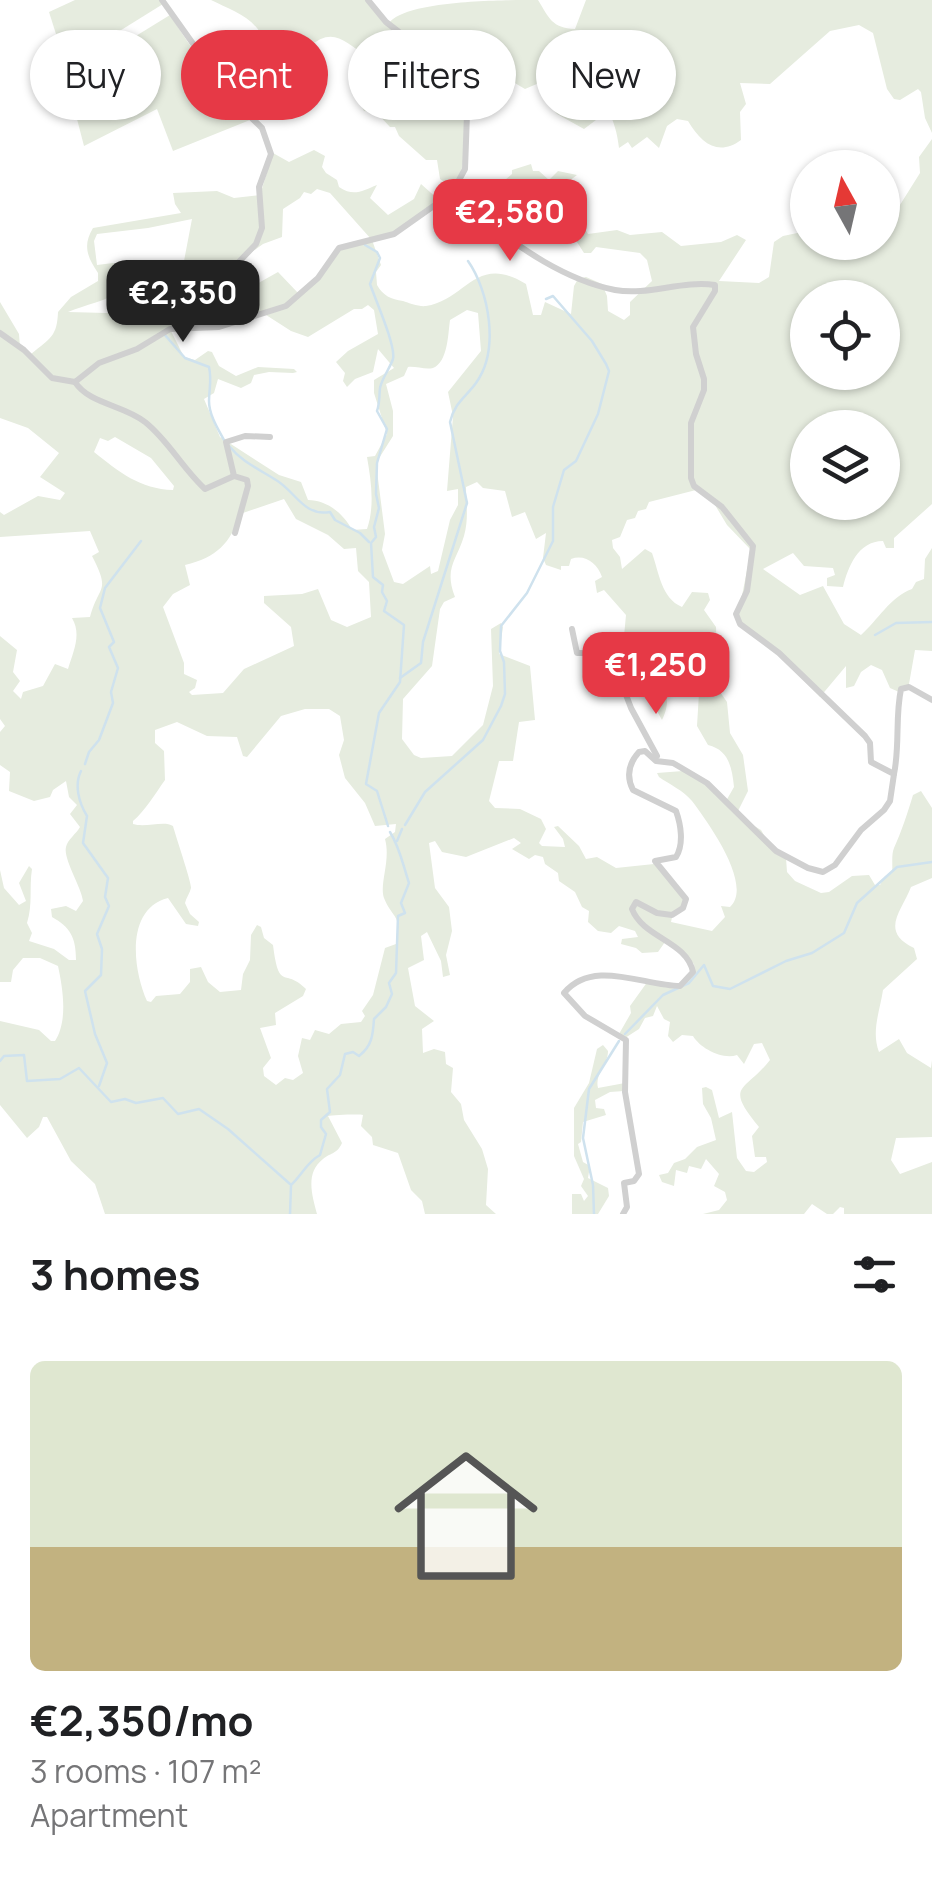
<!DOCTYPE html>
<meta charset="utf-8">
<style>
:root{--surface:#fff;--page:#f2f2f2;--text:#202124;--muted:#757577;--accent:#e63946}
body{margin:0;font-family:Manrope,sans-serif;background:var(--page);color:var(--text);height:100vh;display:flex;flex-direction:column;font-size:38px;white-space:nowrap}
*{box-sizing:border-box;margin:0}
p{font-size:32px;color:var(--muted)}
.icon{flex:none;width:55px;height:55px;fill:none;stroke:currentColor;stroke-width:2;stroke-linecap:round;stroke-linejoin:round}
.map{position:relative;height:1214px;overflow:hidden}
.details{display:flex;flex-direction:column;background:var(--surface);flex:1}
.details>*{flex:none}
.top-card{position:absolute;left:30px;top:30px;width:872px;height:90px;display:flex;gap:20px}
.needle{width:65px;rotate:352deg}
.buttons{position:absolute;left:790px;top:150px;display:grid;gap:20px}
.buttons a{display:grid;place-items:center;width:110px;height:110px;border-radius:50%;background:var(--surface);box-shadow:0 2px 8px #0004;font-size:50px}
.price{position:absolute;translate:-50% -85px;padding:0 22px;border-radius:20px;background:var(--accent);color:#fff;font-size:32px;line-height:65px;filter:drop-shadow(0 2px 5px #0008)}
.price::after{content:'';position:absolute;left:50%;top:60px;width:30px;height:22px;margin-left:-15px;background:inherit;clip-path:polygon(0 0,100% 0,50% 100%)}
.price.active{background:#222;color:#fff}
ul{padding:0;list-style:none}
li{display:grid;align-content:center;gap:20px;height:530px;padding:0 30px}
li span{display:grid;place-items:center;height:310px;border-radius:15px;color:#555}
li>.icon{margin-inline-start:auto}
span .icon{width:180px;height:180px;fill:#fffc;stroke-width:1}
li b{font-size:42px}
h2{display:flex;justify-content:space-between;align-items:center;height:120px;padding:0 30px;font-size:42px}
.chip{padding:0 35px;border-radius:45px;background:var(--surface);box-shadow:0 2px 8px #0004;font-size:35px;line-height:90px}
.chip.active{background:var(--accent);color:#fff}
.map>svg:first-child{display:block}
.green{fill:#e6ecdf;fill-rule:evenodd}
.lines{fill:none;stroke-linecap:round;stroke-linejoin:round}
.stream{stroke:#cfe2ee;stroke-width:2.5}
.minor{stroke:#d0d0d0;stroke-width:6}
</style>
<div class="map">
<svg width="932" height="1214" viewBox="0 0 932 1214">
<rect width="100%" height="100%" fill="#fff"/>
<!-- green -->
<g class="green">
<path d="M75,0H160L163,4L110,37L63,56L49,12Z"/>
<path d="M211,0H370L389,23C407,0 502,0 538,0C549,18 552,28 575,29L586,0H932V133L925,118L921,92L918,89L900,100L894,99L887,89L873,33L859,25L830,31L770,84L740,83L746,104L740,112L741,140C718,157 701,143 688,121L677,119L667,126L659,148L647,137L632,148L628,142L619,148C616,118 601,83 566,90L571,112L587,114L599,109L596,120L584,129L557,114L544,99L545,85L539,83L525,89L498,73L484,71L487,80L463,70C474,110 468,151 456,190L440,179L437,160H426L399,136L395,127H390L376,112L364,111C354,92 374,81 373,63L381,60L384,51L378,50L367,56C344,42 333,25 308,48L288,45L274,55C265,48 267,44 261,34C251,16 229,9 211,0Z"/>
<path d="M170,15C194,52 220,91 255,118L173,151L157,109L84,146L64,69L118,47Z"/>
<path d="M932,139V504L894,538V548H886L883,541C858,541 848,567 843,587L827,586V578L835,575L833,568L804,566L793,553L763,569L800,595L823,586L844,624L861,635C877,621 891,596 912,589L916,582L924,579L925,559L932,548V651L915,650L909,684L899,692L890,688L882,670L871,665L861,672L854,686L846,688V666L820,697L776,652L737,621L751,550L727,525L715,505L696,490L649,502L646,509L638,511L635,518L627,520L620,537L612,540L613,548L620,557L622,569L645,549L652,553C659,572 661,598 682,607L692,592L708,593L710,600L704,610L716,627L718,689L727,702L730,733L743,755L748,791L736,815L761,830L771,847L786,858L787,872L795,881L821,893L829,892L852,876L869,875L875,885H880L885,876L892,873C893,865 891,855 894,848C901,833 908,812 913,795L921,791L932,808V878L911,887C902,911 879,931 914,948L917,959L883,990C880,1011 871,1031 879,1052L899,1039L907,1053L931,1068L932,1060V1137L896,1138L891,1160L900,1174L932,1162V1214H844V1208L840,1207L833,1214H827L812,1204L804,1214H703L719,1210L727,1200L725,1192L714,1186L719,1174L706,1159L701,1169L689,1166L687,1173L676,1170L674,1186L662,1182L659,1175L668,1173L674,1163L685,1159L697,1147L716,1140L711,1118L703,1104L702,1088L706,1087L712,1090L719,1118L732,1112L737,1158L746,1171L754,1172L767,1162L766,1157H755L752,1136L759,1127C724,1084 744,1093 770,1060L762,1043L754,1044L744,1064L737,1055C722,1060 700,1048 693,1036L682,1035L673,1042L668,1036L670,1022L664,1019L657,1006L653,1016L645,1018L639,1029L625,1038L619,1034L631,1013L630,1006L648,981L678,986L695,971L694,964L665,942L658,952L642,953L636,948L621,944L622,939L638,937L635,931L619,926L611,933L598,931L588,922L589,911L582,907L575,892L559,881L558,873L545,864L543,857L535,855L529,859L512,849L521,843L514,838L466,857L442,852L435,841L429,843L435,888L449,907L452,931L446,955L450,975L443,977L441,961L427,932L421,936L424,960L408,968L415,1006L434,1021L422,1029L423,1053L434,1049L445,1052L446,1064L453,1068L451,1092L461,1104L464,1120L482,1149L488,1169L486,1205L496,1214H425L422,1201L411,1190L398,1153L373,1145L372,1137L361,1126L363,1115C360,1114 332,1115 328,1116L342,1143C337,1154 332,1152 323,1159C305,1173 312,1195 317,1214H105L95,1184L71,1161L47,1117H43L39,1127L27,1138L0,1105V1021L39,1030L51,1041H55C68,1021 63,989 58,966L40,958H23L13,970L11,982H0V870L4,888L19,905L26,901L19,883L29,866L32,869C29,888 33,904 27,923L32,933L29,941L54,949L69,960H76C76,937 70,927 52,917L51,909L66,906L76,911L83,901C81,886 63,859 66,847C67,840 77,833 80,827L70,814L77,805L69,797L66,781L53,790L50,797L34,801L9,791L10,772L0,765V732L5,726L0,719V636L17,650L13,672L20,681L13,691L21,699L23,692L43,686L55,664L68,669C73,652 82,635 72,618L90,617C99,584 111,593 92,556L99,552L90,531L0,537V512L4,515L38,496L60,500L65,493L40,477L59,453L28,428L0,418V302L19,334L20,347L31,354C51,338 57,336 58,312L71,297L98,281V273C88,258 82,246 93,228L181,213L175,204L173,193L217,191L234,198L260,195L273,153L289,162L314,150L325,156L322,167L326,173L337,180L339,187C354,197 362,191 377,185L370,198L388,215L414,199L421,184L439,200L398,231L372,240L381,265L376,272L377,285C383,296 391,299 403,301C409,303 419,307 426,306C466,300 476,253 526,284L533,315H541L545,302L571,314L574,286L578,279L586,277L602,284L607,296L608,311L624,320L630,315V302L652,281L647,260L640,253L596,247L591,253H584L568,228L564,213L552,215L528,230L518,225L500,230L475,212L491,200L492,191L512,174V170L531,164L533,171H539L549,180L558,171L577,175L560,188L588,234L617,230L630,235L662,232L681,246L721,242L737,235L746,240L719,281L759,283L769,277L774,242L783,236L807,231L808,242H882L883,232L920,173L919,157ZM317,189L330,193L371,239L339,248L319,277L299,294L278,272L239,294L201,300L204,287L263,244L282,237L283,209L300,198L304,192L311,194ZM192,219L184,261L186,272L196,287L193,301L184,315L68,312C84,305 108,301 122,290L125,266L113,263L97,265L94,241L97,234L148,228ZM808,298H882V372H808ZM368,305L374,310L378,334L348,351L336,362L345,373L343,381L347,387L355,379L373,372L378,349L394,368L374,380V393L387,434L375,456L367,457C371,480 375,506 367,529L352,530C344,514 327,500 308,500L301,482L279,475L220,437L204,399L214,393L218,379L241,388L251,383L254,375L269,372L293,373L297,372L294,369L258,367L236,376L219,366L212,352L208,351L195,360L184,357L170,329L214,326L263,313L291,331L308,337L354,309H362ZM467,310L478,313L481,351L448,392L453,416L447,491L458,489V505L450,520L438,571L431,574L430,566L403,584L394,582L382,550L385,534L376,463L393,436V411L386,384L404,376L408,367C415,366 426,370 433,368C448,362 448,334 450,320ZM808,428H882V502H808ZM115,437L151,458L174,486L173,490C140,489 119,472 94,452L100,438L108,441ZM477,482L483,488L505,491L512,517L525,512L536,539L546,533L543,558L546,565L561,570V566H569L571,559C585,554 597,563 602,577L595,581L597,593L604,590L626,615L623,647L614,654L619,660L630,661L640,679L652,684L655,696L652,702L662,720C676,691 656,685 654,665C653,657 654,648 654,640L657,637L689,641L700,652L697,668L683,676V688L699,693L697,726L708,745C729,750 732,768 734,787L726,801L701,779L683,771L657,773L659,777C669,784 684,791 692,801C707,821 754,885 730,907L721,906L725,917L712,931L671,922L673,913L685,904V895L654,864L616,868L597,857L586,859L579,846L558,826L554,827L563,839L565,847L542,846L539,843L546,829L541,819L520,809L495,808L489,801L499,761H513L519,722L535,720L530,666L499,654L503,627L501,623L491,629L493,686L483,725L452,756L421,758L414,755L402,739L403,699L432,666L440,609L444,602L455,597C444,568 456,562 464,536C469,518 466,505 466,487ZM284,499L296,519L328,535L344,549L356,548L358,571L369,582L371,617L347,627L331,620L318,589L302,594L264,596V603L291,627L294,646L244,669L223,693L192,695L189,692L195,688L197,680L184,674V663L163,607L173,594L190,585L185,565C217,557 230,544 240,514ZM305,709H329L340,716L344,740L339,755L345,778L365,803L375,826L396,824L395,832L385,839C391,861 379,884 384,898C393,920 402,913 396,944L385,948L373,995L362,1011L365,1016L361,1022L341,1024L329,1034L315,1030L310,1040L302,1038L298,1056L303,1073L293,1080L285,1078L276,1085L264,1076L263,1068L271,1058L260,1028L276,1025L275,1013L303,996L306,989C285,967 279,993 273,945L264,938L261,927L257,925L251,935L250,960L243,974L241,990L220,992L208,982L201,967L190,969V982L180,994L156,996L151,1002L147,1001C133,970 125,909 168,898L186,924L198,926L199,922L190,914L185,903C186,898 190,893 191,888C192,884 175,834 173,826C164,820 146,828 133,824V821C145,811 155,794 165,780L164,751L155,743V730L177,722L207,736L237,737L243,756L247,757L281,716Z"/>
<path d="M603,1045L608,1051C608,1065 595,1073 598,1088L625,1083L624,1091L610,1092L595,1100L596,1108L604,1109L606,1115L583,1122L581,1142L578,1144L583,1162L590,1166L588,1178L608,1188L609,1196L598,1214H572V1194H581L584,1201L588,1196L581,1186L584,1179L574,1156V1108L589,1083L597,1049Z"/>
</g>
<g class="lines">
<!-- stream -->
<g class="stream">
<path d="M365,245L377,252L380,258L370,284C376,301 396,346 393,359C390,368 382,378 380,388C379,397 380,402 377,411L387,429L377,463L376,494L379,508L374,527L376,537L371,543L373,577L383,585L382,592L387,601L384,611L404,625L400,682L379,713L366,784L377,791L388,826"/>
<path d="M164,334L185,358L209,367C212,380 209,389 209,401C209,415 218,429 224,440"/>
<path d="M229,446C243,463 259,469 276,480C295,491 304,517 330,512L335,520L360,533L369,542"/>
<path d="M875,635L896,623L932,622"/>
<path d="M400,678L421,663L423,642L467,503L450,422C455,402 465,398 476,383C500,350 489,291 468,261"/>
<path d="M85,764L89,752L99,740L113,703L111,692L118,668L109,647L114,642L100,608L105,588L141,541"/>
<path d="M81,771C74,785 79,803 87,816L83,843L108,878L105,897L109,906L97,934L102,949L101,975L85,991L95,1034L107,1063L99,1086"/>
<path d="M405,825L425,792L483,740L501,706L505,694L504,662L500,651L501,626L527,593L553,541V507L564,470L576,461L598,414L609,371L606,364L592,341L553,296L546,299"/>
<path d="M397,841L402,829"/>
<path d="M625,1034L663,995L689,983L704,965L713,986L730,989L786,961L812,953L844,933L857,903L897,867L932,862"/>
<path d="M0,1061L4,1056L24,1055L27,1081L60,1079L79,1068L111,1102L125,1099L136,1103L163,1098L178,1114L199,1109L228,1129L290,1184"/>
<path d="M291,1185C302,1175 307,1162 320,1155L326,1134L321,1127V1120L330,1112L327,1089L340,1075L345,1054L353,1052L359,1056C372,1046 373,1035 374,1019L386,1007L392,994L389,983L396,973L398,916L405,913L401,903L409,883C403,865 400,848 390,832"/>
<path d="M290,1214L291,1186"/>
<path d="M594,1214L593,1185L583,1138L589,1089L619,1041"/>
</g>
<!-- minor -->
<g class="minor">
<path d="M162,0L233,100L262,128L271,154L259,187L262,228L256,244L234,267L203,284L195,306L179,327"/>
<path d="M452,193C464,199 471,210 481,218C520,248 565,280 615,290C648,296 682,280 715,285V291L693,327L696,354L704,379V390L691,423V478L694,486L722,507L753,546L747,591L736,614L740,624L779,653L865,736L870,743L871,762L894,774L890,801L884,810L861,830L835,865L823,872L808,868L776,851L707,783L673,763L656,761L645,751L639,752C629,763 626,776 633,790L676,811C681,825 684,844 676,857L655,861L686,899L683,908L672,915L657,913L636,902L632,909C643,938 687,941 693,972L680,986C644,986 593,958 564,993L585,1016L626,1040L625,1092L639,1174L634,1181L624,1183L627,1207L623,1214"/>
<path d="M0,333L24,350L52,378L75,382L99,363L137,349L170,329L219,327L286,306L318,278L339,248L394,234L452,193L465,169L468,86L456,64L399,32L386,22L368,0"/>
<path d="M75,382C89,404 124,405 145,422C168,440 183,469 205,489L234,476"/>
<path d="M235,533L248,486L247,480L234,476L226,442L245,436L270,437"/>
<path d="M572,629L577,653H598L618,660L623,687L631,708L657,756"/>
<path d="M894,774C900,745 895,717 901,689L909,687L932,700"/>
</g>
</g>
</svg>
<div class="buttons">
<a><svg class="needle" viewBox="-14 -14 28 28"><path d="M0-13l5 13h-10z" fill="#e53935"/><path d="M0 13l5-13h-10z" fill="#757577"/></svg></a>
<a><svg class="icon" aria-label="locate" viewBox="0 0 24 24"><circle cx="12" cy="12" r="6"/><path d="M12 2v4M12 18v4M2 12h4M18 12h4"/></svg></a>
<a><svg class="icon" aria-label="layers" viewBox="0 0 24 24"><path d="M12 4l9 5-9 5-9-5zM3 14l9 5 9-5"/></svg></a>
</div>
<b class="price" style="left:510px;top:264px">€2,580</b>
<b class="price active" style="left:183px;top:345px">€2,350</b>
<b class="price" style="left:656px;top:717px">€1,250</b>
<div class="top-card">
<a class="chip">Buy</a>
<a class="chip active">Rent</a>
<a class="chip">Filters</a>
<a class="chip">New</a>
</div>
</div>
<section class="details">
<h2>3 homes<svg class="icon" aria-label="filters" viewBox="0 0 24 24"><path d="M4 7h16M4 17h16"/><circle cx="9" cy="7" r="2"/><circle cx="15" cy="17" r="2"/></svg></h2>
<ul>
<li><span style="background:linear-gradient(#dfe7d0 60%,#c2b280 0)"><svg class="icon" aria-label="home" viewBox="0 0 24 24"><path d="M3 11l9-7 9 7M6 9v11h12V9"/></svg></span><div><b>€2,350/mo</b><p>3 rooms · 107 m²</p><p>Apartment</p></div></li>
</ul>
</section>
